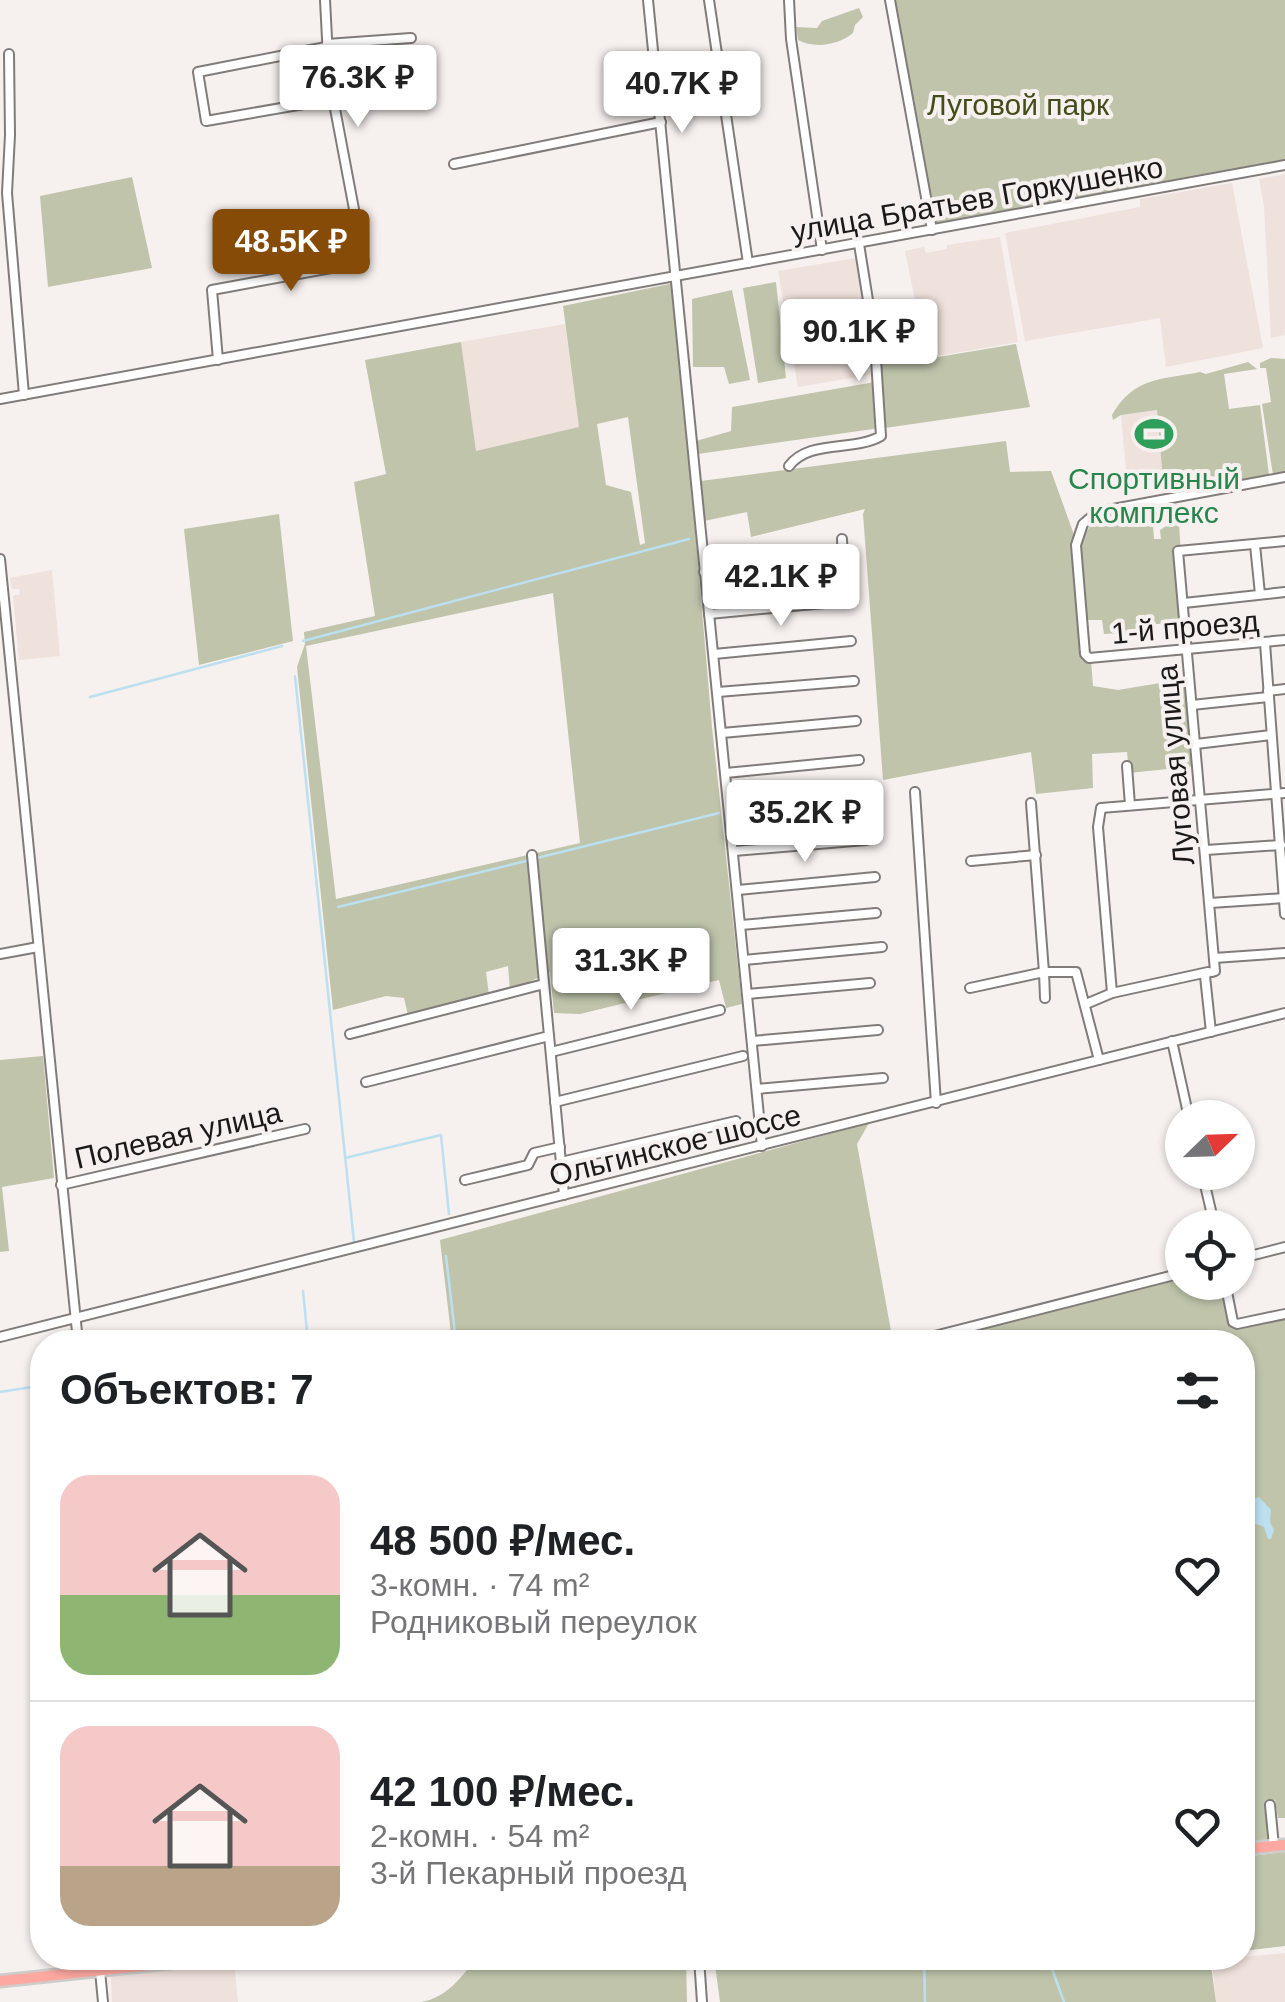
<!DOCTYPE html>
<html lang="ru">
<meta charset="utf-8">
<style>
:root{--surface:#fff;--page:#f2f2f2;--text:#202124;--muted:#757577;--line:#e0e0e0;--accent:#874b08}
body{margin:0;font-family:Arial,sans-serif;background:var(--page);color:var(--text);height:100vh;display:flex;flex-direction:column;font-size:38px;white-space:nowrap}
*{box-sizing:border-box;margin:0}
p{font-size:32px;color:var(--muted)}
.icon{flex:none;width:55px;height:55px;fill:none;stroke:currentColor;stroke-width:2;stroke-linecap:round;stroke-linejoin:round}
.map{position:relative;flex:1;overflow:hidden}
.side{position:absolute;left:30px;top:1330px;width:1225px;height:640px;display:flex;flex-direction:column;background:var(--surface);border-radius:40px;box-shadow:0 2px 8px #0004}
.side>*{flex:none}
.needle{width:65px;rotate:67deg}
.controls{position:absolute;left:1165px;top:1100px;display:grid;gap:20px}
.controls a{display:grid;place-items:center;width:90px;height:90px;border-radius:50%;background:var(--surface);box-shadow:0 2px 8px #0004;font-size:50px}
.price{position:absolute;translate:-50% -85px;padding:0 22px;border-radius:10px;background:#fff;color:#222;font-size:32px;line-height:65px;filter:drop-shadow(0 2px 5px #0008)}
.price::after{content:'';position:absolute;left:50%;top:60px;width:30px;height:22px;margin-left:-15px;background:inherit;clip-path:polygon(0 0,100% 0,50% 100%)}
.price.selected{background:var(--accent);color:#fff}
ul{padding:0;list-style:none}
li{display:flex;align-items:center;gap:30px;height:250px;padding:0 30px}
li+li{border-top:2px solid var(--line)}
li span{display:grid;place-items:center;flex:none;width:280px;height:200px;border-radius:30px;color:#555}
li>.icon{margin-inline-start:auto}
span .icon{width:120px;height:120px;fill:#fffc;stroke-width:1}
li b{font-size:42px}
h2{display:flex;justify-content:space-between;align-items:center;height:120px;padding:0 30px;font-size:42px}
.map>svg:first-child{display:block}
.built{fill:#efe1db}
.green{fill:#bfc4ab;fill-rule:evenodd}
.water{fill:#bce0f0}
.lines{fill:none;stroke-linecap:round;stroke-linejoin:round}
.stream{stroke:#bce0f0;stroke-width:2.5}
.minor-casing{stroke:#817c7a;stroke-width:12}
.major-casing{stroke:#cdcdcc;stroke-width:15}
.minor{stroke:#fff;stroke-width:8}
.major{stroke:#fda9a1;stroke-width:10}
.labels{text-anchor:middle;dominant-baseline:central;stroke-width:8;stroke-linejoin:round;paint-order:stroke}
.park-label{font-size:30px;fill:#444c19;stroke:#f6f0ee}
.street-label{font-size:30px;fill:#1c1a19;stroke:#f6f0ee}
.leisure-label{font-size:30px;fill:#27864d;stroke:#f6f0ee}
</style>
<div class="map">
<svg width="1285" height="2002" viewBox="0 0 1285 2002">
<rect width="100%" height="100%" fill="#f6f0ee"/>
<!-- built -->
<g class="built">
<path d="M1285,174V335L1271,338L1264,206L1259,179Z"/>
<path d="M1232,183L1263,348L1166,367L1160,318L1025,341L1005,233L1140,207V199Z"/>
<path d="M1000,237L1018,342L927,358L905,251L924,247L926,253L947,249V245Z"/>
<path d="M856,258L875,374L798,387L778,271Z"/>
<path d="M565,324L579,427L476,451L461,342Z"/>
<path d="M1157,410L1163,480L1131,487L1127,480L1121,415Z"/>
<path d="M52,570L60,656L19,660L13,596L20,594L19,589H12L10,578Z"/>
<path d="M1285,1953V2002H1216L1212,1960Z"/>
<path d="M234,1962L238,2002H112L111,1976Z"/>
</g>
<!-- green -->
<g class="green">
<path d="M892,0H1285V161L935,227Z"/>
<path d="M859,8L863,17L855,25L853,33C839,45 815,49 798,40L796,27L817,28L822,21Z"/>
<path d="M132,177L152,268L48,287L40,196Z"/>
<path d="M776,282L786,378L758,383L743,288Z"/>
<path d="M674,283L712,727L742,1004L726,1008L719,980L580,1014L554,1013L550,972L510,991L508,966L486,972L489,995L408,1015L404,998L386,996L333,1010L297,667L305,644L304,632L375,616L354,482L386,474L365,360L461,342L476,451L579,427L563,306ZM628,417L645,543L640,545L631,492L606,485L597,424ZM553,593L580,843L336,899L306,646Z"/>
<path d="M732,290L750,380L729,384L724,367H693L692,299Z"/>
<path d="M1016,344L1030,407L885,428L879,360L924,354L926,359Z"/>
<path d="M1271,358L1285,359V474L1273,475L1262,404L1271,402L1266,368H1260V363Z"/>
<path d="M1248,362L1257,369L1224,374L1229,409L1260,405L1269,475L1263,479L1218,488L1216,477C1205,477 1191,480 1181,485L1178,492L1169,494L1163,480L1157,410L1121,415L1113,420L1112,415C1134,377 1160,380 1200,372L1206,374Z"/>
<path d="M875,382L880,428L698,454L696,441L731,431L732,407Z"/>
<path d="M1006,441L1010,472L1051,471L1081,554L1083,536L1099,514L1149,509L1143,521L1147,526H1153L1154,539H1161L1160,530L1173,522L1168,506L1178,504L1186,647L1180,649V637H1173L1172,623L1144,625L1145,631L1104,634L1102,620H1088L1093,686L1118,690L1190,678L1197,766L1129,773L1127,752L1092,754L1093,788L1036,794L1031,752L883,780L863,514L865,509L751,537L747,512L704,521L701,481Z"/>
<path d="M279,514L293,641L199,665L184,529Z"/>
<path d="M43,1056L54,1178L2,1187L9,1251L0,1252V1060Z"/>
<path d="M869,1123L857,1144L893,1342H452L440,1240Z"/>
<path d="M1182,1277V1282L1225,1283L1228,1321L1232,1327L1285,1318V1818H1278L1275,1800L1271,1801L1275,1844L1243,1847L1242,1342H930Z"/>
<path d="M1285,1852V1946L1243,1951V1857Z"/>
<path d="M477,1958H686L687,2002H421C447,1998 461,1977 477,1958Z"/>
<path d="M714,1958H1210L1216,2002H720Z"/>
</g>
<!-- water -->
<path class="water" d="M1259,1497L1271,1510L1270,1522L1274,1530L1271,1539H1268L1264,1527L1251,1522L1248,1528L1243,1521V1508V1513L1249,1511L1251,1519L1252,1499Z"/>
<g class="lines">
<!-- stream -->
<g class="stream">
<path d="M303,641L689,539"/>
<path d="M295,676L354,1242"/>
<path d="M90,697L282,646"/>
<path d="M537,858L719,813"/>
<path d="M338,907L526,861"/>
<path d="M345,1158L441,1135L449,1214"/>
<path d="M446,1256L456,1342"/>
<path d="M303,1291L308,1342"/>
<path d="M0,1392L38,1386L42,1395"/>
<path d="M924,1958L925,2002"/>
<path d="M1048,1958L1064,2002"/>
</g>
<!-- minor casing -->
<g class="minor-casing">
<g id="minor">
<path d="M648,0L762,1146"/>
<path d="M709,0L748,263"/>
<path d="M789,0L791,39L822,250"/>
<path d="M890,0L932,230"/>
<path d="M327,44L411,38"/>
<path d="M326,47L198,72L206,121L333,99"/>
<path d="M9,54L10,135L7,193L24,395"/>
<path d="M454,164L661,122"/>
<path d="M218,360L212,290L364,262L329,77L325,0"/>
<path d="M0,399L1285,165"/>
<path d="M789,466C809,439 853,452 881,436L875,344L859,244"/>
<path d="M1285,477L1097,512L1083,524L1076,545L1085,654L1089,658L1285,640"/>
<path d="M1255,545L1260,594"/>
<path d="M0,559L78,1342"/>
<path d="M704,572L843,558L842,539"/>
<path d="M1184,603L1285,592"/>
<path d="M709,614L846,601"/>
<path d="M1265,643L1285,914"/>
<path d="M714,654L851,641"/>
<path d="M1268,691L1285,689"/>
<path d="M718,692L854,681"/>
<path d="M1192,705L1268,697"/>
<path d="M722,733L856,721"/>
<path d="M1196,744L1271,735"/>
<path d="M1127,766L1130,805"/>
<path d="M726,773L859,760"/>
<path d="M915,792L936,1103"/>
<path d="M1031,803L1044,972H1076L1099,1060"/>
<path d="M730,811L863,799"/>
<path d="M1206,850L1281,845"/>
<path d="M734,851L866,840"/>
<path d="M532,855L564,1195"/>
<path d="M971,861L1036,855"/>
<path d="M738,890L875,877"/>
<path d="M1210,903L1285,898"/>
<path d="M741,925L876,913"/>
<path d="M0,954L38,947"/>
<path d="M1214,958L1285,953"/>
<path d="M744,960L882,947"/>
<path d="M1212,972L1215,971L1178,551L1285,541"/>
<path d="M970,988L1044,972L1045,998"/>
<path d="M1112,993L1098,827L1101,808L1285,793"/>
<path d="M748,994L870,983"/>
<path d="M1086,1004L1112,993L1208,972L1205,976L1211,1032"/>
<path d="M350,1034L544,984"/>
<path d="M752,1041L878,1030"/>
<path d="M1172,1041L1189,1118"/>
<path d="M551,1052L720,1010"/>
<path d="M366,1082L549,1036"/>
<path d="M757,1089L883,1078"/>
<path d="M555,1102L743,1056"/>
<path d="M561,1162L736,1121"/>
<path d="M1202,1172L1215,1228"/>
<path d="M465,1180L528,1165L534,1153L560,1147"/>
<path d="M61,1185L305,1129"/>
<path d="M1238,1259L1285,1247"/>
<path d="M1225,1282L1233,1322L1237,1324L1285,1314"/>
<path d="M0,1337L1285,1013"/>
<path d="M911,1342L1182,1273"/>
<path d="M1270,1805L1274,1846"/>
<path d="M699,1958L702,2002"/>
<path d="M100,1971L103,2002"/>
</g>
</g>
<!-- major casing -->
<g class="major-casing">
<g id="major">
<path d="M1242,1849L1285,1845"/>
<path d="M0,1981L216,1958"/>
</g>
</g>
<!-- minor -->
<use href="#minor" class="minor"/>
<!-- major -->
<use href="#major" class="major"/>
</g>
<!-- icons -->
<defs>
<g id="stadium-bare" transform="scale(3)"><path d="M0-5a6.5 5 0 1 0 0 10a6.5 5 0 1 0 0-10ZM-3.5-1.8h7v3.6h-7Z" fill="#2e9e5b" stroke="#f6f0ee" stroke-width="2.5" paint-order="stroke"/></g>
</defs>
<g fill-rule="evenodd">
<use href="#stadium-bare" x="1154" y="434"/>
</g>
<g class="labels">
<!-- park labels -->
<g class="park-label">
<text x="1018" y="104">Луговой парк</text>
</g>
<!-- street labels -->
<g class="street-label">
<text transform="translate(977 199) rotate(-10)">улица Братьев Горкушенко</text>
<text transform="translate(1185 627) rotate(-5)">1-й проезд</text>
<text transform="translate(1175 765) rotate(-95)">Луговая улица</text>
<text transform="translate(178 1135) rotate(-13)">Полевая улица</text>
<text transform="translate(675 1145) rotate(-14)">Ольгинское шоссе</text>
</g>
<!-- leisure labels -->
<g class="leisure-label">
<text x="1154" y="478">Спортивный<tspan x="1154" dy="34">комплекс</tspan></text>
</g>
</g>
</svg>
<div class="controls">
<a><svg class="needle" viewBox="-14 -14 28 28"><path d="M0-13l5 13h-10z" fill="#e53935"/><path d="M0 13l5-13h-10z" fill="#757577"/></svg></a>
<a><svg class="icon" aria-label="locate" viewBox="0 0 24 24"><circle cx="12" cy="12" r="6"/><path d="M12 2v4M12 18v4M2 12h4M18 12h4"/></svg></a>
</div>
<b class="price" style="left:358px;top:130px">76.3K ₽</b>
<b class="price" style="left:682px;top:136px">40.7K ₽</b>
<b class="price selected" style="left:291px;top:294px">48.5K ₽</b>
<b class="price" style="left:859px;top:384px">90.1K ₽</b>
<b class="price" style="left:781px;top:629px">42.1K ₽</b>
<b class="price" style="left:805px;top:865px">35.2K ₽</b>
<b class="price" style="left:631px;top:1013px">31.3K ₽</b>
<section class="side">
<h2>Объектов: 7<svg class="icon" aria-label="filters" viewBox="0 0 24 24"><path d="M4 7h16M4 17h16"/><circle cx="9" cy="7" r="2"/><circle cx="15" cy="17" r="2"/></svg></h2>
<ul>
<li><span style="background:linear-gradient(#f6c9c9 60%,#8fb573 0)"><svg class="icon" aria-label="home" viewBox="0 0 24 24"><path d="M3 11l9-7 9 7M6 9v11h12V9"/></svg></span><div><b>48 500 ₽/мес.</b><p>3-комн. · 74 m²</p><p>Родниковый переулок</p></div><svg class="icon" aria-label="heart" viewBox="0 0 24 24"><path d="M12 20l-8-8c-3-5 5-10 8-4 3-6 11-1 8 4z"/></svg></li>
<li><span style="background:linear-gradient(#f6c9c9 70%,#b9a48a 0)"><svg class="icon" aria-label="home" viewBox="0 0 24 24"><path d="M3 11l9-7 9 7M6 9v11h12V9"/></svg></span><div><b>42 100 ₽/мес.</b><p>2-комн. · 54 m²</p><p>3-й Пекарный проезд</p></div><svg class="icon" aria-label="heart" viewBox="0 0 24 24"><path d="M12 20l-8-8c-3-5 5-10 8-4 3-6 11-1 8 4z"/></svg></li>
</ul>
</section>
</div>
